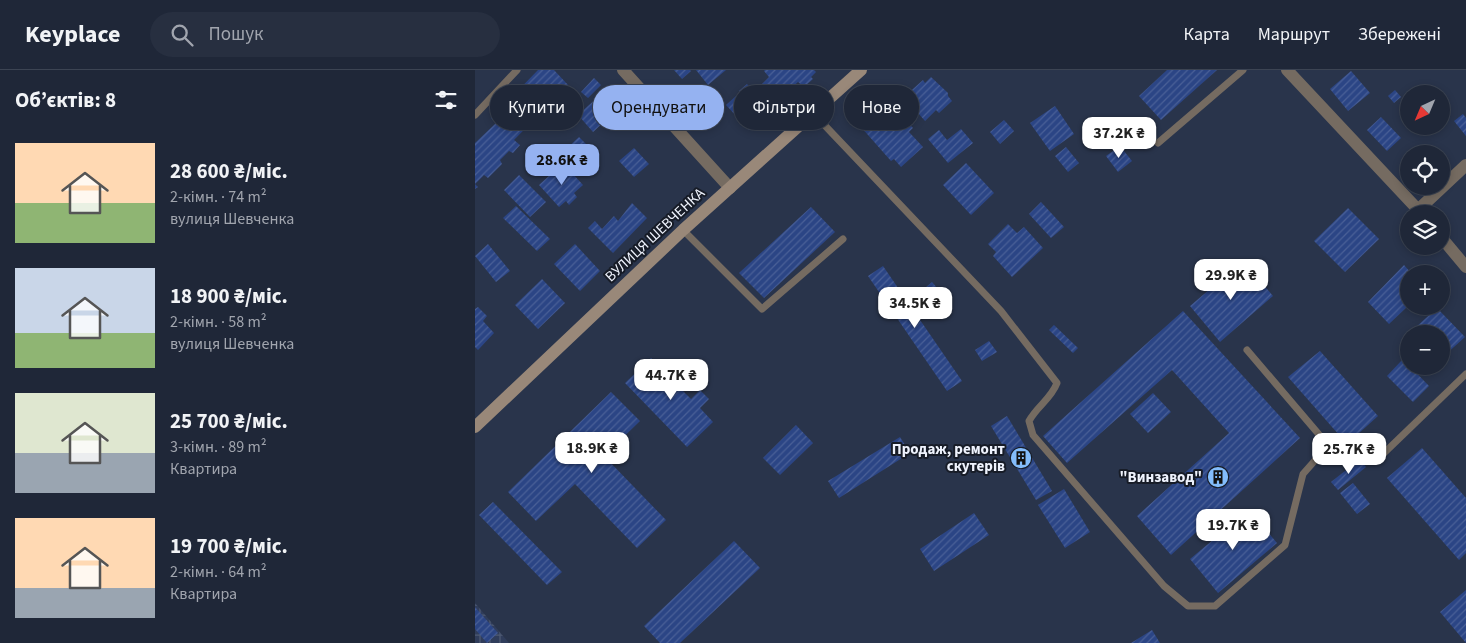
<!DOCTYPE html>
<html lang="uk">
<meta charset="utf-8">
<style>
:root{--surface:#1f2738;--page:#272f40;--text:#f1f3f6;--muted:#a1a5ae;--line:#3c4453;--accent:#95b2f1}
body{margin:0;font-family:"Source Sans 3",sans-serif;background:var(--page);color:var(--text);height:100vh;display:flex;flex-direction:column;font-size:19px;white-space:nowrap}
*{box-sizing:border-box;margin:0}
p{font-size:16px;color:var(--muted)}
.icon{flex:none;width:28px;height:28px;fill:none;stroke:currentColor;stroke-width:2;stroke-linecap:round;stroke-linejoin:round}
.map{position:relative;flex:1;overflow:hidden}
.side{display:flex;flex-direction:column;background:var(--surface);width:475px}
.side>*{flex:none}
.guide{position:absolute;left:15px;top:15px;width:475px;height:45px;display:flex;gap:10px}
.needle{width:32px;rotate:224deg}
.fabs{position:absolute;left:925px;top:15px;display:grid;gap:10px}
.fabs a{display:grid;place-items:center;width:50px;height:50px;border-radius:50%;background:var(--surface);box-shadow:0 2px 8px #0003,0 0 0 1px var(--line);font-size:25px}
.price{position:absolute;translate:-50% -42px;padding:0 11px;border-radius:10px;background:#fff;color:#222;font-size:16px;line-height:32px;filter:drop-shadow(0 1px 2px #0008)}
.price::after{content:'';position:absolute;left:50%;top:30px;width:15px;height:11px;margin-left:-8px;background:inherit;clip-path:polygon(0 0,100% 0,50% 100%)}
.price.current{background:var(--accent);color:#111}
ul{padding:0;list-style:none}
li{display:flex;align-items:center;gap:15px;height:125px;padding:0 15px}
li span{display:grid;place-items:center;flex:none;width:140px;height:100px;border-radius:0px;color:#555}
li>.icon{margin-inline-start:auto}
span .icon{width:60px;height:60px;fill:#fffc;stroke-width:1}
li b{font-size:21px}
h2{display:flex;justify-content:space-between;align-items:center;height:60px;padding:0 15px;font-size:21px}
.tag{padding:0 18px;border-radius:22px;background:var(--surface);box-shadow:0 2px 8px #0003,0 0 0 1px var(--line);font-size:18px;line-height:45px}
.tag.current{background:var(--accent);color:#111}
header{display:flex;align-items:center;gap:30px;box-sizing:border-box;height:70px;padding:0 25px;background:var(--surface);border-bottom:1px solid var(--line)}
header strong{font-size:24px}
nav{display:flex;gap:28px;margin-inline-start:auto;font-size:18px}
.search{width:350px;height:45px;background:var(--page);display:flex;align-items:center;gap:12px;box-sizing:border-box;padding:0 18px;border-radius:28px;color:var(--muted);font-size:19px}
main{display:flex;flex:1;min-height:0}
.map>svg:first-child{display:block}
.industrial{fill:url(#industrial-grid)}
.building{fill:url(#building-hatch)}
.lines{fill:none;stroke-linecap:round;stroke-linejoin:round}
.lane{stroke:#756b61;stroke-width:7}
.street{stroke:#756b61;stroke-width:12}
.secondary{stroke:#998879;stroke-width:12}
.labels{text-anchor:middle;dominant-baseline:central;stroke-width:4;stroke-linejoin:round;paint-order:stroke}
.street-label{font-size:15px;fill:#eff3fd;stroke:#171c27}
.poi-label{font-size:15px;font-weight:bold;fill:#eff3fd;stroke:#171c27;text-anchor:end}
</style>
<header>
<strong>Keyplace</strong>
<div class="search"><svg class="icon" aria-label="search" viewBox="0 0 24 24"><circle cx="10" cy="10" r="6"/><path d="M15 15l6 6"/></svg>Пошук</div>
<nav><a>Карта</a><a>Маршрут</a><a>Збережені</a></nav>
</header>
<main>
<section class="side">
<h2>Об’єктів: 8<svg class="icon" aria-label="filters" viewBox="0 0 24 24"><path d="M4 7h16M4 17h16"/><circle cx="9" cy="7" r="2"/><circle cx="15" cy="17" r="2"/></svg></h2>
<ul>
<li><span style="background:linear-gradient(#ffd9b3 60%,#8fb573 0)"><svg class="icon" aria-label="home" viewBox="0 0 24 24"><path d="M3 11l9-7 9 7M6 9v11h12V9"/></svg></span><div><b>28 600 ₴/міс.</b><p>2-кімн. · 74 m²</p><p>вулиця Шевченка</p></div></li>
<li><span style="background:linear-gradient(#c9d6e8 65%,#8fb573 0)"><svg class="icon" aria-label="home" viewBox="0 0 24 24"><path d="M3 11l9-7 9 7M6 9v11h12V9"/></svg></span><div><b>18 900 ₴/міс.</b><p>2-кімн. · 58 m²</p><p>вулиця Шевченка</p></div></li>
<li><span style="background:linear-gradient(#dfe7d0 60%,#9aa5b1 0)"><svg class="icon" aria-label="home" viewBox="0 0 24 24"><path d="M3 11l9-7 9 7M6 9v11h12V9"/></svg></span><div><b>25 700 ₴/міс.</b><p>3-кімн. · 89 m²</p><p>Квартира</p></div></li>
<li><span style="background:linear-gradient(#ffd9b3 70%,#9aa5b1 0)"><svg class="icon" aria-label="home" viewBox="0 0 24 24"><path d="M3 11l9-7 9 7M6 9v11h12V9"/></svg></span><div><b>19 700 ₴/міс.</b><p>2-кімн. · 64 m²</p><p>Квартира</p></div></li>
</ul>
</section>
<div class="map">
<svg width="991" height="573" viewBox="0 0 991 573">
<defs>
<pattern id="industrial-grid" width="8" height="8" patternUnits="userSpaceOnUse" patternTransform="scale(1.25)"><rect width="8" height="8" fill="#303d5b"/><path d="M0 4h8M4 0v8" fill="none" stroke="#4e5a73"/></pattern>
<pattern id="building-hatch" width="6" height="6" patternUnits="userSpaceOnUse" patternTransform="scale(1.25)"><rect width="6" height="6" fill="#2b4585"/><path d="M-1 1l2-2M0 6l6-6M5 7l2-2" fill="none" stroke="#4a6097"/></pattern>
</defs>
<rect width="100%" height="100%" fill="#29344b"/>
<!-- industrial -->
<path class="industrial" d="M0,533L34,573H0Z"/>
<!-- building -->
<g class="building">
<path d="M63,0H79L93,15L39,70L45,75L38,83L34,81L25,90L27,94L13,108L9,105L0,114L3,117L0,119V73L21,53L16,48Z"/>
<path d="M199,0H215L216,1L207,9Z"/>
<path d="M221,0H251L233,15Z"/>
<path d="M290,0H339L341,2L336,7L338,9L329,17L323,12L300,33L285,16L294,7L289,1Z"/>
<path d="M692,0H742L686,50L664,26Z"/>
<path d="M876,1L895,23L873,41L855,19Z"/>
<path d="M456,7L473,23V26L477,31L464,43L461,40L450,51L429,27L448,10L450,13Z"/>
<path d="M119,8L126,15L113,28L106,22Z"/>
<path d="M210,14L229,36L214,49L195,27Z"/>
<path d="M272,14L296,41L274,60L251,35L261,26L266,31L270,28L264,21Z"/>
<path d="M920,20L926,27L919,33L913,26Z"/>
<path d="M125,25L140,42L118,62L103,45Z"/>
<path d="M409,34L422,47L425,44L438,58L434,62L448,77L426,97L419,89L416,91L385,56Z"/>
<path d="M580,36L599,64L575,81L555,53Z"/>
<path d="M988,44L991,48V66L979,51Z"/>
<path d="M906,47L926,68L912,81L892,60Z"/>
<path d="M529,50L539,61L525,74L515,62Z"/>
<path d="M940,56H957L958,58L949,66Z"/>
<path d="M486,59L498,73L473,93L453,69L464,60L472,70Z"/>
<path d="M104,67L113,76L100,87L92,78Z"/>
<path d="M645,76L657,91L643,102L631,86Z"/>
<path d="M591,77L604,93L593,102L580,86Z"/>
<path d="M159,78L174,94L159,107L144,91Z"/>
<path d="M88,93L108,115L99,123L102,127L94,135L91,131L84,137L64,115Z"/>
<path d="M491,93L519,123L496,145L468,115Z"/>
<path d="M44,105L71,132L55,147L29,120Z"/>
<path d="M566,132L589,157L576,168L554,144Z"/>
<path d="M157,133L172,148L138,183L113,158L120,151L127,159L139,146L143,151Z"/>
<path d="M41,136L75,169L62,181L28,148Z"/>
<path d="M336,137L360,162L289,228L264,203Z"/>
<path d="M873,138L904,169L870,202L839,171Z"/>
<path d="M533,154L542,163L549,157L568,178L537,207L518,186L521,182L513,174Z"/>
<path d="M13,174L35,201L21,212L0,186Z"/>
<path d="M100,174L125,201L105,221L79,194Z"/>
<path d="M768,191L798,226L745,272L715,236Z"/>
<path d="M929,195L937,204H934V235L914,254L893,232Z"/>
<path d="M408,196L487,311L472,321L393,206Z"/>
<path d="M67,209L90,233L63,259L40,235Z"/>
<path d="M457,212L470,227L456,239L443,224Z"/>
<path d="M3,237L12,246L8,251L19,263L3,280L0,277V239Z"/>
<path d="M962,238L990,267L969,286L966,283V264H948L941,257Z"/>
<path d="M708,241L825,368L696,485L662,446L754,363L697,300L592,393L568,366Z"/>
<path d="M579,255L603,278L598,283L574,260Z"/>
<path d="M514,271L522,282L507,291L500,280Z"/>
<path d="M845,281L903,346L872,374L813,307Z"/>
<path d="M176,288L190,302L198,293L207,302L198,311L216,329L225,320L234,329L225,338L238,352L212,377L150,313Z"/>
<path d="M928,289L954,316L938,332L912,306Z"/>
<path d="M136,322L165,351L129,386L191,450L162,478L100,414L61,451L33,422Z"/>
<path d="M678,323L696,342L673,363L655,344Z"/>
<path d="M532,346L577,421L561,430L516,356Z"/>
<path d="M321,355L338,373L305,405L288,388Z"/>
<path d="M425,367L435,383L364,428L353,411Z"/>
<path d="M947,378L991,428V483L984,490L912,408Z"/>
<path d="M885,389L891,397L863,420L856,412Z"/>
<path d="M878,413L895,434L882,444L865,423Z"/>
<path d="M589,419L615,462L590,478L563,435Z"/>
<path d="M18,432L87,502L72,515L4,445Z"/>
<path d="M774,440L802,473L743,523L715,489Z"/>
<path d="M499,443L514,465L459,501L445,479Z"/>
<path d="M259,471L285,498L205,573H185L169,556Z"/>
<path d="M991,520V573L965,542Z"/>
<path d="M0,537L23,563L12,573L0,559Z"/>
<path d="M677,560L685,573H656Z"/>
</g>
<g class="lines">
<!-- lane -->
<g class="lane">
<path d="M338,43L526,241L582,313C576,329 562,336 554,351L558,365L689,516L713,536H740L810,475L828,404L843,387L847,368L772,280"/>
<path d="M0,45L42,0"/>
<path d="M683,73L768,0"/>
<path d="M208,160L287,239L368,169"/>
<path d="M907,385L991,304"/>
</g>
<!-- street -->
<g class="street">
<path d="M148,0L255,118"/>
<path d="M812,0L947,144"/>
<path d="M944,139L991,95"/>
<path d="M966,167L991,197"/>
</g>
<!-- secondary -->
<path class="secondary" d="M0,357L208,160L386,0"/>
</g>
<!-- icons -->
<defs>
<g id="building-disc" transform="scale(1.125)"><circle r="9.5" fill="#83bcfb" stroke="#171c27"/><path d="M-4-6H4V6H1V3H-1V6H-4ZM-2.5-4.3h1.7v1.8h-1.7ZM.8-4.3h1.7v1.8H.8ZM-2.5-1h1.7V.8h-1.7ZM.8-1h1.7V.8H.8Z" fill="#111"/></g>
</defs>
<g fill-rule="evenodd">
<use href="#building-disc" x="546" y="388"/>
<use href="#building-disc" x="743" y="407"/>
</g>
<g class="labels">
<!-- street labels -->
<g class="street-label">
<text transform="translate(180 165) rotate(-43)">ВУЛИЦЯ ШЕВЧЕНКА</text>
</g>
<!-- poi labels -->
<g class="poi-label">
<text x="530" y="379">Продаж, ремонт<tspan x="530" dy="17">скутерів</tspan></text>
<text x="727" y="407">"Винзавод"</text>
</g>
</g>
</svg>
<div class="fabs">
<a><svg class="needle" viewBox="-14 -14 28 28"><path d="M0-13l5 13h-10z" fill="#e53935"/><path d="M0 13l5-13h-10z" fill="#a1a5ae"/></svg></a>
<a><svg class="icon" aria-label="locate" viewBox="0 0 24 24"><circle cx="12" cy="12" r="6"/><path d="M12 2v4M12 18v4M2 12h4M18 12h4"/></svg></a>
<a><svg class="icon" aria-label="layers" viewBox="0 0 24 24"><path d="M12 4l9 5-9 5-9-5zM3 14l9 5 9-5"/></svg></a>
<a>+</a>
<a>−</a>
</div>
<b class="price" style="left:644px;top:89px">37.2K ₴</b>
<b class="price current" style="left:87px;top:116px">28.6K ₴</b>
<b class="price" style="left:756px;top:231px">29.9K ₴</b>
<b class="price" style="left:440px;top:259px">34.5K ₴</b>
<b class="price" style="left:196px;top:331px">44.7K ₴</b>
<b class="price" style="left:117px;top:404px">18.9K ₴</b>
<b class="price" style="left:874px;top:405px">25.7K ₴</b>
<b class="price" style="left:758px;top:481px">19.7K ₴</b>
<div class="guide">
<a class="tag">Купити</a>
<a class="tag current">Орендувати</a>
<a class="tag">Фільтри</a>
<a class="tag">Нове</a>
</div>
</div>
</main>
